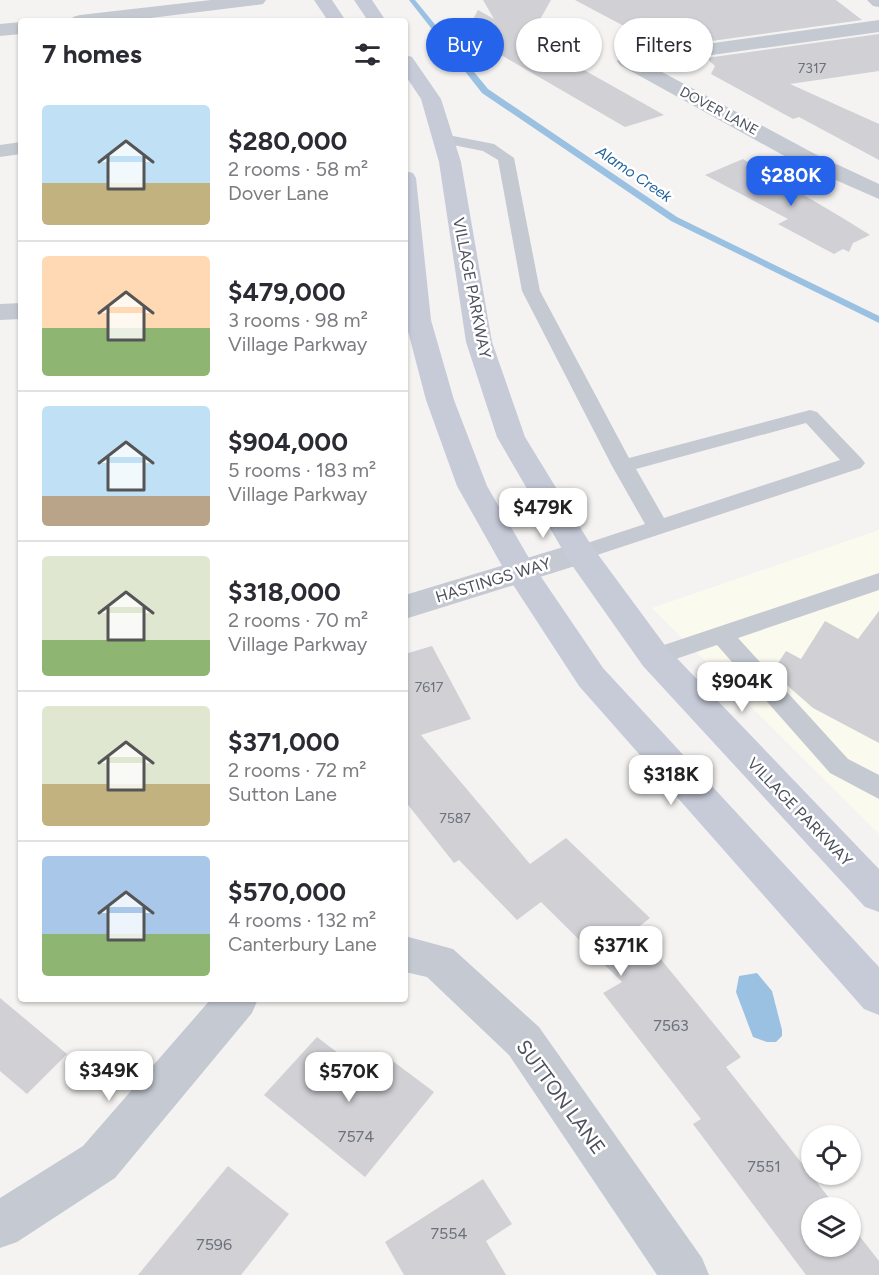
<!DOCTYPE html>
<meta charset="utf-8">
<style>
:root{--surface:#fff;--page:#f7f7f7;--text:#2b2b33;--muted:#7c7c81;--line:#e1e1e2;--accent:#2563eb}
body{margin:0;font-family:Figtree,sans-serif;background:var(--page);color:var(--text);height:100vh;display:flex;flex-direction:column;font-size:22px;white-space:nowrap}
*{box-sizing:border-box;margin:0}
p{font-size:20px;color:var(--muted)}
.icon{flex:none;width:33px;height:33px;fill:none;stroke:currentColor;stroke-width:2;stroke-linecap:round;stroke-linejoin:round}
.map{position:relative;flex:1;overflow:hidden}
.panel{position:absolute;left:18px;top:18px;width:390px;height:984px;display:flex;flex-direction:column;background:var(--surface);border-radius:6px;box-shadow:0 2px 4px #0004}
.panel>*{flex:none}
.hud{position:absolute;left:426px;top:18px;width:363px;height:54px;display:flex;gap:12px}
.fabs{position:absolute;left:801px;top:1125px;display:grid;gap:12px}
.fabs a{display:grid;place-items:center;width:60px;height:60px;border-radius:50%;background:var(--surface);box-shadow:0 2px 4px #0004;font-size:30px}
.price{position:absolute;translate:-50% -51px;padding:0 14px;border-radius:12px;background:#fff;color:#222;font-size:20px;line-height:39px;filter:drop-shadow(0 2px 3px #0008)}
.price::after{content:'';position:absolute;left:50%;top:36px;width:18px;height:14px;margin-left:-9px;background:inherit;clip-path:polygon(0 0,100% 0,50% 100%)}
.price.on{background:var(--accent);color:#fff}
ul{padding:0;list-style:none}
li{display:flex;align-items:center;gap:18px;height:150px;padding:0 24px}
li+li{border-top:2px solid var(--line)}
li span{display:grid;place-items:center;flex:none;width:168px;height:120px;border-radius:6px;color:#555}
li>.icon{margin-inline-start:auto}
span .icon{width:72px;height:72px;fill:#fffc;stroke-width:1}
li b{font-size:26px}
h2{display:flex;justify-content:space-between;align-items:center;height:72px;padding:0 24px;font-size:26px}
.pill{padding:0 21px;border-radius:27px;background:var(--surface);box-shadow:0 2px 4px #0004;font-size:21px;line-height:54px}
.pill.on{background:var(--accent);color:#fff}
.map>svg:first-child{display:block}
.commercial{fill:#fbfaef}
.water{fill:#9ac1e2}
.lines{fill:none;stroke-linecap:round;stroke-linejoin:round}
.stream{fill:#9ac1e2;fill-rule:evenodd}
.building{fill:#d0d0d5}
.lane{fill:#c5c9d1;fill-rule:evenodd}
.street{fill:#c5c9d1;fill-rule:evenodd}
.secondary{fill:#c7cbd8;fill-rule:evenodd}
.labels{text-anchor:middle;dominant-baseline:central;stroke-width:5;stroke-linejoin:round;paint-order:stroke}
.number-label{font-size:14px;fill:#6d717b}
.far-street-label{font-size:14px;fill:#4c515d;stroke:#fff}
.far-water-label{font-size:15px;font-style:italic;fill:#1f639d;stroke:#fff}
.street-label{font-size:16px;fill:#4c515d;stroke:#fff}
.near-number-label{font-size:16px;fill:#6d717b}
.near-street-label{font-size:20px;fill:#4c515d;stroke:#fff}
</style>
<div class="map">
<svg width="879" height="1275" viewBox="0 0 879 1275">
<rect width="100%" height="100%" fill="#f4f3f2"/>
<!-- commercial -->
<path class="commercial" d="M879,530V834L652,608Z"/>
<!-- water -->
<path class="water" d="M757,973L772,991L782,1030V1036L776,1042H767L753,1037L736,992L739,976Z"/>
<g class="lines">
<!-- stream -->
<path class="stream" d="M409,0H415L488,89L677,217L879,316V323L671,221L482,93Z"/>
</g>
<!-- building -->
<g class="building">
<path d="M483,0H551L529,39L664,115L625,127L465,34L478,10L494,19Z"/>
<path d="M575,0H836L862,20L690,44L673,28L637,33Z"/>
<path d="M879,34V71L790,84L879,124V160L799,117L793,119L711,74L715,66L706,58Z"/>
<path d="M743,159L846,220L870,235L853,243L849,252L843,249L834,254L778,224L788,219L705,175Z"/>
<path d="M879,611V743L813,708L772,672L786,651L801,659L825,621L858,639Z"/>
<path d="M432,646L471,719L421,735L530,864L566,838L650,918L636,929L741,1057L726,1067L837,1208H812V1246H850V1224L879,1261V1275H806L693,1124L701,1119L603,993L622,982L541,902L517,920L459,860L454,863L405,801V654Z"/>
<path d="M0,998L67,1054L27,1094L0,1071Z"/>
<path d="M317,1037L372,1079L390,1059L434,1092L365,1177L264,1095Z"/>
<path d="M228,1166L289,1214L241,1275H138Z"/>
<path d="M483,1179L512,1224L486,1241L506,1275H404L385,1242Z"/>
</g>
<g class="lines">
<!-- lane -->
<g class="lane">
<path d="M443,134L494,144L514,158L540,291L629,458L810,410L817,412L861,458L865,463L861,468L588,558L580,561L572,558L569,553L572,548L645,524L612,466L522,291L498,160L483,151L438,142L435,139ZM806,423L840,460L664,518L636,469Z"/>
<path d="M879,573V590L738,638L848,759L879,775V799L830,773L717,645L655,666L646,663L643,657L646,651Z"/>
</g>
<!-- street -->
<g class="street">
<path d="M211,0H266L263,4L257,5L126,21H71L73,17L80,15Z"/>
<path d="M867,0H879V7L873,6Z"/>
<path d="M879,20V32L647,64L815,154L879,184V199L799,164L620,65L617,61L620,57L627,55Z"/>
<path d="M21,22V34L0,36V24Z"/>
<path d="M21,142V154L0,157V145Z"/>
<path d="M21,303V319L0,320V304Z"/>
<path d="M580,542L591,545L596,553L591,561L405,619V595Z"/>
<path d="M405,936L453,949L539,1027L702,1258L709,1275H657L509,1055L427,977L405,972Z"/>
<path d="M211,999H258L252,1013L115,1178L17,1242L0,1248V1198L83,1146Z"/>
</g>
<!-- secondary -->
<g class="secondary">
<path d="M314,0H332L346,21H328Z"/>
<path d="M354,0H372L386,21H368Z"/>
<path d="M405,55L412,57L441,99L461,162L492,342L525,437L591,545L667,648L879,869V912L865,907L643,666L569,561L497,437L466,342L439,162L421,99L405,75Z"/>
<path d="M405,171L413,173L416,178L431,320L454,400L487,486L533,565L603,668L879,967V1015L864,1009L579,686L510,580L457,486L426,400L405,320Z"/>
</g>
</g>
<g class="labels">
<!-- number labels -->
<g class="number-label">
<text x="812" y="68">7317</text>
<text x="429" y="687">7617</text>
<text x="455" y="818">7587</text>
</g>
<!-- far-street labels -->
<g class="far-street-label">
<text transform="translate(719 111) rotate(28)">DOVER LANE</text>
</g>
<!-- far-water labels -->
<g class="far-water-label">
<text transform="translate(634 174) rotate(34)">Alamo Creek</text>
</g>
<!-- street labels -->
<g class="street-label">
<text transform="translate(472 288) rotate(79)">VILLAGE PARKWAY</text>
<text transform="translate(493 580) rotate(-17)">HASTINGS WAY</text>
<text transform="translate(800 812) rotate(46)">VILLAGE PARKWAY</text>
</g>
<!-- near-number labels -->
<g class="near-number-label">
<text x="671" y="1025">7563</text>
<text x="356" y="1136">7574</text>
<text x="764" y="1166">7551</text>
<text x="449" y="1233">7554</text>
<text x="214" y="1244">7596</text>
</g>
<!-- near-street labels -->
<g class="near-street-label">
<text transform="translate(561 1097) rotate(54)">SUTTON LANE</text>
</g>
</g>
</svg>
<div class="fabs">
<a><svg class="icon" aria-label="locate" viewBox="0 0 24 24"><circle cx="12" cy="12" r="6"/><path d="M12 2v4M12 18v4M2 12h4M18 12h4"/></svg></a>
<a><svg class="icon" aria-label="layers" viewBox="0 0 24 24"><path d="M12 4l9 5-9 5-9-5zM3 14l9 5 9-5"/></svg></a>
</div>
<b class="price on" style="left:791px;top:207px">$280K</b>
<b class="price" style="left:543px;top:539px">$479K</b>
<b class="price" style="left:742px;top:713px">$904K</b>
<b class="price" style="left:671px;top:806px">$318K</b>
<b class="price" style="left:621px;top:977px">$371K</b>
<b class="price" style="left:109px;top:1102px">$349K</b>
<b class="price" style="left:349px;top:1103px">$570K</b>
<div class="hud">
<a class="pill on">Buy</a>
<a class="pill">Rent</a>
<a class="pill">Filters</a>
</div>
<section class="panel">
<h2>7 homes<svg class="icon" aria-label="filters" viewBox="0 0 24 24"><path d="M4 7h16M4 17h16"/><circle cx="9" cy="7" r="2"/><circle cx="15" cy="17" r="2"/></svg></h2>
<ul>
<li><span style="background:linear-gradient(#bfe0f5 65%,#c2b280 0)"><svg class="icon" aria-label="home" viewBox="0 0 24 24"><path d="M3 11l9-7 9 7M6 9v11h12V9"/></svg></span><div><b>$280,000</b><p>2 rooms · 58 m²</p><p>Dover Lane</p></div></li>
<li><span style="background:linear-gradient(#ffd9b3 60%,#8fb573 0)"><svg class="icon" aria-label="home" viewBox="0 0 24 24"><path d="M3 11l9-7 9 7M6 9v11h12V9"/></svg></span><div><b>$479,000</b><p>3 rooms · 98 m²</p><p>Village Parkway</p></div></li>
<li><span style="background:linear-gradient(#bfe0f5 75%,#b9a48a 0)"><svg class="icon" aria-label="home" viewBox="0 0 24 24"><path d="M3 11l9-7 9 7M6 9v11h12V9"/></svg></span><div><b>$904,000</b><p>5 rooms · 183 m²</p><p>Village Parkway</p></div></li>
<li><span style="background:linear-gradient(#dfe7d0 70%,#8fb573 0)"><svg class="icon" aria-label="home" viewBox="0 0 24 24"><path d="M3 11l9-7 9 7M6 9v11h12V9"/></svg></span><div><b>$318,000</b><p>2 rooms · 70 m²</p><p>Village Parkway</p></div></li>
<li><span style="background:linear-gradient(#dfe7d0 65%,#c2b280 0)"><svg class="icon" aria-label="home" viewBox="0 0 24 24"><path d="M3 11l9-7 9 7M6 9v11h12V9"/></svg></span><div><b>$371,000</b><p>2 rooms · 72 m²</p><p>Sutton Lane</p></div></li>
<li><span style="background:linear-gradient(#a9c7e8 65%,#8fb573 0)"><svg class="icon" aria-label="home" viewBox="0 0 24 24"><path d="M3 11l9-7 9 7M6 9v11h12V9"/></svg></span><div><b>$570,000</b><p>4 rooms · 132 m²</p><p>Canterbury Lane</p></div></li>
</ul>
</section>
</div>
